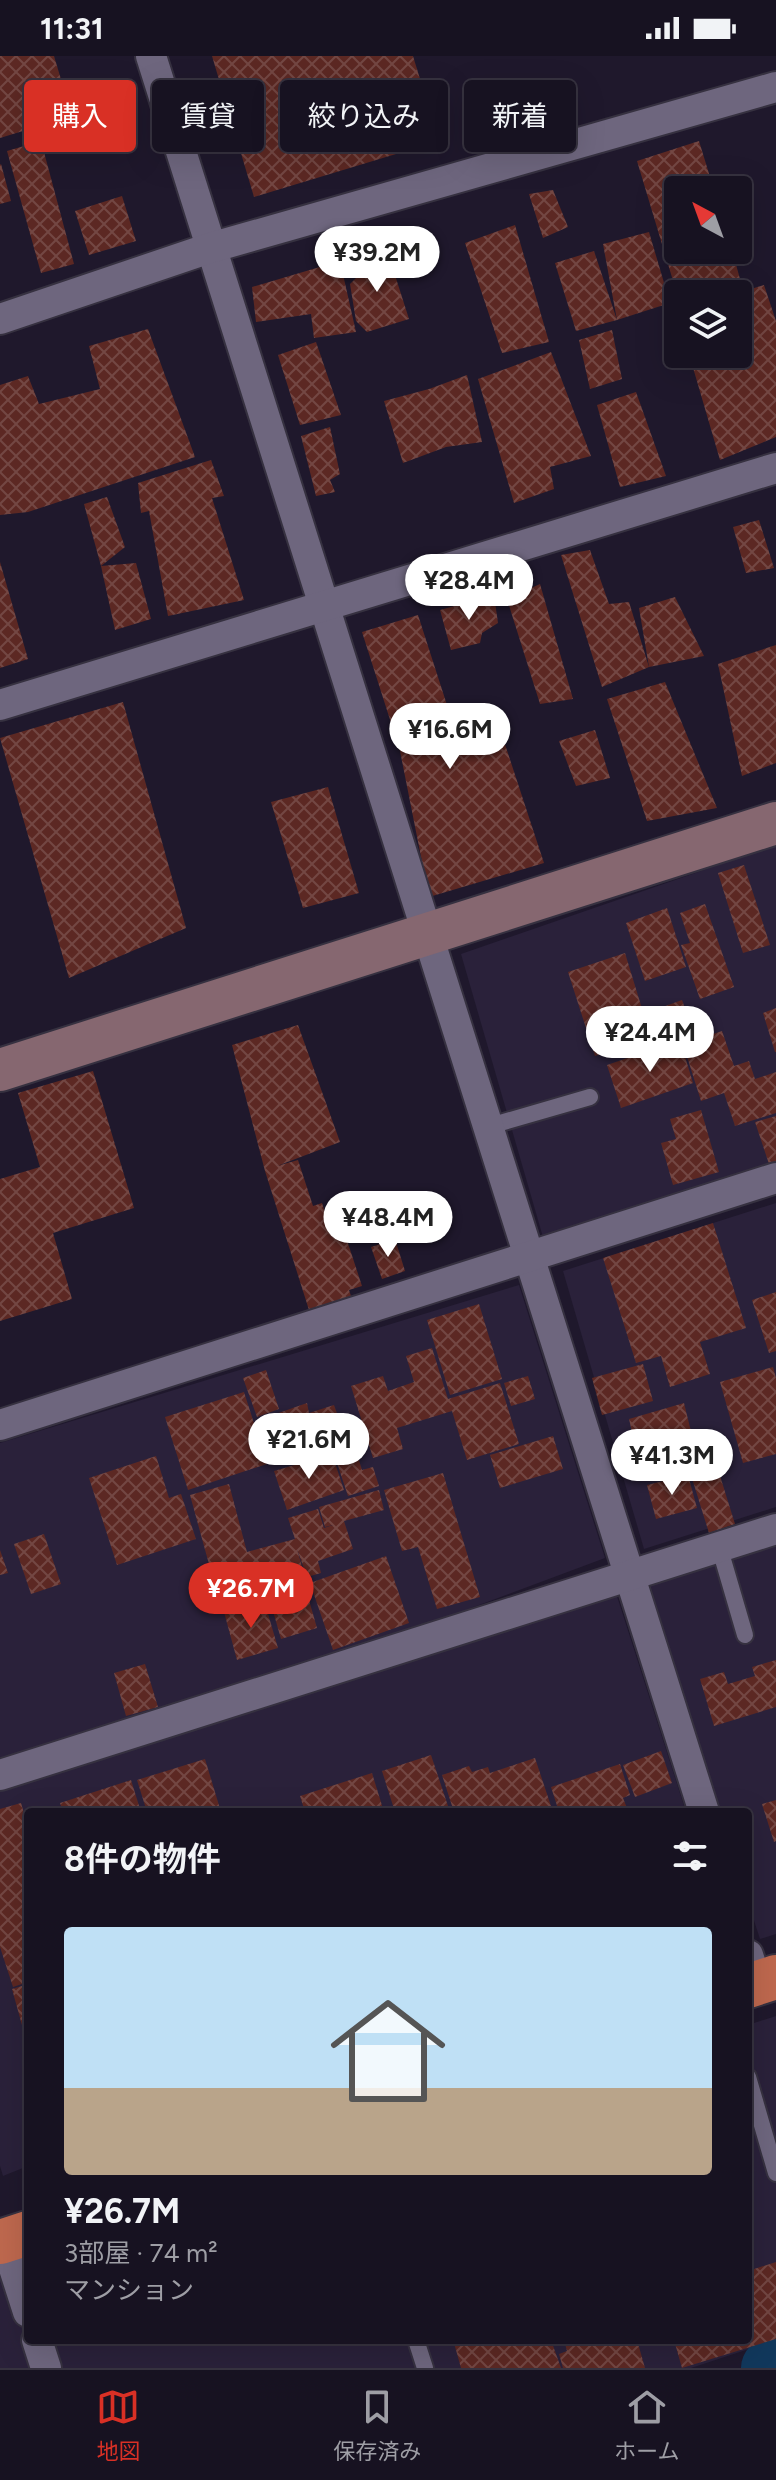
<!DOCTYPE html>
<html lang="ja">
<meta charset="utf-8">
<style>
:root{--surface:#171221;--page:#24202e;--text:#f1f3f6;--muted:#9e9ea5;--line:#36323f;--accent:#d93025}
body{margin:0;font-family:Figtree,"Noto Sans JP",sans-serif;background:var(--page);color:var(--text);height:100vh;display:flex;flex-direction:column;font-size:30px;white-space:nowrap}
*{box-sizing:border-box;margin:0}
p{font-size:26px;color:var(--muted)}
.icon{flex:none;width:44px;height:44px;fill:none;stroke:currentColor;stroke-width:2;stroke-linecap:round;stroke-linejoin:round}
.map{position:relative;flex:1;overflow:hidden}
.side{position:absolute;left:24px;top:1752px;width:728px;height:536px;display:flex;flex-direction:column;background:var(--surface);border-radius:8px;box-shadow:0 8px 32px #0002,0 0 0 2px var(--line)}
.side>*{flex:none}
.guide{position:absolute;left:24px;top:24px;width:728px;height:72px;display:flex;gap:16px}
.needle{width:52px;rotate:319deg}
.tools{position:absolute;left:664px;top:120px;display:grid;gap:16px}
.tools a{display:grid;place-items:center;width:88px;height:88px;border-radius:8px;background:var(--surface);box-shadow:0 8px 32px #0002,0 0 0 2px var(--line);font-size:40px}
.price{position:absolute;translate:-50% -68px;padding:0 18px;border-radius:28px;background:#fff;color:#222;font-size:26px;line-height:52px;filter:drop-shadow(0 2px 4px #0008)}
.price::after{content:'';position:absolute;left:50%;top:48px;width:24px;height:18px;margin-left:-12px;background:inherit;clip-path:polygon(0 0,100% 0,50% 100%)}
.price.active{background:var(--accent);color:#fff}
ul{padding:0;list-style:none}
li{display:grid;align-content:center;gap:16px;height:424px;padding:0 40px}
li span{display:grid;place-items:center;height:248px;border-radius:8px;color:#555}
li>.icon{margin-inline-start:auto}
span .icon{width:144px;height:144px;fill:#fffc;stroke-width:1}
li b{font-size:34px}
h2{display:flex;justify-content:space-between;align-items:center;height:96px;padding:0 40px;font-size:34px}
.tag{padding:0 28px;border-radius:8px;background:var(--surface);box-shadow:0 8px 32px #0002,0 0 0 2px var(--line);font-size:28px;line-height:72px}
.tag.active{background:var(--accent);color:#fff}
.status{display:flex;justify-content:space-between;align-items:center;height:56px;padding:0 40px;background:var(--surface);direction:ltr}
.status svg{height:22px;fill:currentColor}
.menu{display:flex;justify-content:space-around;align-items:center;height:112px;border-top:2px solid var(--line);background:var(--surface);font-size:22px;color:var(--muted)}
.menu a{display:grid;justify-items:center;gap:4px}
.menu .active{color:var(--accent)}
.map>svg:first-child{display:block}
.built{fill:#2a213a}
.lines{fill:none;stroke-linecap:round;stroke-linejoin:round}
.river{stroke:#11385c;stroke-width:60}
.building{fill:url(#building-cross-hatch)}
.lane-casing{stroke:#363140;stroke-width:20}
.street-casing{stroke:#363140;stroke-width:34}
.secondary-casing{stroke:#363140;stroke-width:46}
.highway-casing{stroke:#363140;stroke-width:48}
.lane{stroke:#6e667e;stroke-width:16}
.street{stroke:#6e667e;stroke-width:30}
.secondary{stroke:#866770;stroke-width:42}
.highway{stroke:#be684e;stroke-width:44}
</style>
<div class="status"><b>11:31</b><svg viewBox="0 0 49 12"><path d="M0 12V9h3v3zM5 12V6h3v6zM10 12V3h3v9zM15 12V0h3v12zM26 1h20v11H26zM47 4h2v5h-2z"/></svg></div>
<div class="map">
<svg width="776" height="2312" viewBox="0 0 776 2312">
<defs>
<pattern id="building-cross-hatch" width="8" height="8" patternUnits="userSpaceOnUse" patternTransform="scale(2)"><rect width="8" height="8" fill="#5c2823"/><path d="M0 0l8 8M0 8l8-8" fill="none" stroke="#734743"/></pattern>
</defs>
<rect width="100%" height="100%" fill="#1f182c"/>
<!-- built -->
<g class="built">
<path d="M776,789V1114L547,1195L461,898Z"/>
<path d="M776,1147V1451L644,1493L563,1215Z"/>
<path d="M519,1229L605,1502L420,1571L0,1706V1387Z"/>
<path d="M776,1488V1878L760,1883L748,1846V1756H720L649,1525Z"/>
<path d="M616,1537L686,1756H28V2110L3,2120L0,2110V1731Z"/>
<path d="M776,1960V2284L691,2312H0V2214L28,2204V2284H748V1969Z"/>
</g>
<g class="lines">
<!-- river -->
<path class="river" d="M771,2312L776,2310"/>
</g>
<!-- building -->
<g class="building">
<path d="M0,0H54L72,60L0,82Z"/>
<path d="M212,0H413L439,85L254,141Z"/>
<path d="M41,85L74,208L41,217L7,95Z"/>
<path d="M699,85L714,134H678V194H732L740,223L692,238H677L637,105Z"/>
<path d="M1,108L11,145L0,148V109Z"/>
<path d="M553,134L568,171L543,182L529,138Z"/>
<path d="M122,140L136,185L89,199L75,155Z"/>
<path d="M515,169L549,286L502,297L465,187Z"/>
<path d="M649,176L670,247L617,264L603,188Z"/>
<path d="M387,194L409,263L367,276L356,265L350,228L359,219L356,207Z"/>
<path d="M594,195L617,264L576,275L555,207Z"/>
<path d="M340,205L356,276L314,282L311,258L256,266L252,231Z"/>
<path d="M764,229L776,265V381L720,404L689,298H738V237Z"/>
<path d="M148,273L195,401L28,456L0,459V329L28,320L39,348L100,333L89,290Z"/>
<path d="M612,274L622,323L590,333L579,284Z"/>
<path d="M316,286L341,359L300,369L278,299Z"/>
<path d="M551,296L591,400L550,411L554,433L514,447L478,323Z"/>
<path d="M467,319L482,386L446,391L403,407L384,345L429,333Z"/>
<path d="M636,336L666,420L620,431L597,349Z"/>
<path d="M330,371L340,418L330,424L335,436L316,440L301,380Z"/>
<path d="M211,404L224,440L212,442L244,544L168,560L149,455L141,457L138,427Z"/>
<path d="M107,441L125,491L101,510L84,448Z"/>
<path d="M759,464L774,512L746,517L733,471Z"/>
<path d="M590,494L609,548L629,546L649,611L602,631L561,499Z"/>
<path d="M0,506L28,603L0,612Z"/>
<path d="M136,507L151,563L115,574L101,510Z"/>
<path d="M540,528L573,643L540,648L507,543Z"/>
<path d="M494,539L498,567L482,577L480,587L451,594L440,554Z"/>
<path d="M675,541L704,600L649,611L639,552Z"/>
<path d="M418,559L456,677L417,690L498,667L544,807L429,841L400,695L362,576Z"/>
<path d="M776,589V707L742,720L718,608Z"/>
<path d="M665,626L717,752L647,765L607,643Z"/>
<path d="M123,646L186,872L69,922L0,682Z"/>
<path d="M595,674L610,722L576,730L559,685Z"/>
<path d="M328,731L359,837L303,852L271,746Z"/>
<path d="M744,809L770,889L743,897L718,817Z"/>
<path d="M705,848L734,931L700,943L681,889L690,887L680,857Z"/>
<path d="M667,852L686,911L645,925L626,867Z"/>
<path d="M625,897L651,982L595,1000L568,916Z"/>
<path d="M682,944L693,974L657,987L646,957Z"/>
<path d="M776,952V996H775L763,957Z"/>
<path d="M298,969L340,1086L277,1110L298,1104L313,1150L322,1147L330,1172L342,1169L362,1230L349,1234L351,1240L309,1254L265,1115L232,989Z"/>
<path d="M722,975L734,1010L749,1005L755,1023L776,1016V1057L735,1070L724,1037L701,1045L683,988Z"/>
<path d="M680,984L693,1027L621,1052L607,1009Z"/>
<path d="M93,1015L134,1152L53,1177L72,1243L0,1265V1123L40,1111L18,1037Z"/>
<path d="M701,1054L719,1116L673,1129L661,1087L676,1083L670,1063Z"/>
<path d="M776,1060V1106L769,1108L755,1066Z"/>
<path d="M713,1167L746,1272L700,1286L710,1318L670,1331L661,1300L636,1307L603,1202Z"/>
<path d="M395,1183L405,1215L382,1223L371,1191Z"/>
<path d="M776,1236V1295L769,1297L752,1244Z"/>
<path d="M479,1248L502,1323L450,1339L427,1264Z"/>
<path d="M432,1292L448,1343L500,1327L519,1388L467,1404L452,1355L397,1372L403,1393L373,1402L351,1330L383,1320L388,1335L414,1326L406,1300Z"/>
<path d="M643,1308L653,1345L602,1359L592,1322Z"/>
<path d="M773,1311L776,1322V1398L743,1407L720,1326Z"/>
<path d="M266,1314L279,1353L257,1361L243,1322Z"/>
<path d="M528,1320L535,1343L511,1350L504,1327Z"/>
<path d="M244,1336L267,1408L188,1434L165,1361Z"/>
<path d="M307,1347L309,1357L334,1349L348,1388L274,1408L264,1369L272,1367L270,1360Z"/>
<path d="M684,1347L699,1408L643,1424L629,1363Z"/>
<path d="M553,1380L563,1413L500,1432L490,1399Z"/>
<path d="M332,1398L344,1434L287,1454L274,1415Z"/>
<path d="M156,1400L169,1442L181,1438L196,1483L117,1509L89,1422Z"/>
<path d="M358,1401L362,1414L373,1411L379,1430L348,1440L337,1407Z"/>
<path d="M716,1407L735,1468L709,1477L690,1416Z"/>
<path d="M443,1417L480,1541L437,1553L418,1491L402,1495L384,1434Z"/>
<path d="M688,1419L697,1452L656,1463L647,1429Z"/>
<path d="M229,1428L247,1496L295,1483L288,1462L318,1453L324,1472L333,1469L325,1471L319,1451L379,1434L384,1454L344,1465L353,1493L318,1505L321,1517L307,1521L297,1493L307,1528L221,1552L190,1439Z"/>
<path d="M44,1478L61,1528L31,1538L14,1488Z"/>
<path d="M0,1494L8,1517L0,1519Z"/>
<path d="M386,1500L409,1567L333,1594L310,1527Z"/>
<path d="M287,1535L288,1542L307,1537L317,1572L281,1583L269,1541Z"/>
<path d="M264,1544L278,1592L237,1604L224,1556Z"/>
<path d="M776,1604V1651L714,1670L700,1623L724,1616L728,1628L755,1620L752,1611Z"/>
<path d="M145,1608L158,1651L126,1660L114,1617Z"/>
<path d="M661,1695L672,1727L635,1741L623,1709Z"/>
<path d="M431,1699L450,1756H395L382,1715Z"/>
<path d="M535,1702L553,1756H454L442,1719L469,1710L472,1716L488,1711L490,1717Z"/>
<path d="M205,1703L221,1756H147L137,1724Z"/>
<path d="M620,1708L630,1739L623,1742L627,1752L616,1756H559L551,1731Z"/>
<path d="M372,1717L384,1756H305L300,1740Z"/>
<path d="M131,1724L141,1756H63L60,1747Z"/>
<path d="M776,1744V1785L774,1786L762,1748Z"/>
<path d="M21,1747L28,1770V1926L13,1931L0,1891V1753Z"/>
<path d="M28,1928V1979L25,1980L12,1933Z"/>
<path d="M776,2206V2283L682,2312L674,2284H748V2215Z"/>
<path d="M466,2284H551L561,2312H461L454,2287Z"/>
<path d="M564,2284H637L645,2312H563L559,2298L567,2295Z"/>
</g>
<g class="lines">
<!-- lane casing -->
<g class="lane-casing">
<g id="lane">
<path d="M490,1070L590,1041"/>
<path d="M719,1490L745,1579"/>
<path d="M748,2021L776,2117"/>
<path d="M416,2284L425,2312"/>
</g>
</g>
<!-- street casing -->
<g class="street-casing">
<g id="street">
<path d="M151,0L704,1756"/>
<path d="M0,263L210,192L776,31"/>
<path d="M0,649L776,412"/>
<path d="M0,1369L776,1122"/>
<path d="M0,1719L776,1473"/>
<path d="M748,1899L757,1927"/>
<path d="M5,2184L28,2256"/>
<path d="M37,2284L46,2312"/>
</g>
</g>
<!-- secondary casing -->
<g class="secondary-casing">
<path id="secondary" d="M0,1014L776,767"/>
</g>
<!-- highway casing -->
<g class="highway-casing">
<g id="highway">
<path d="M748,1930L776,1921"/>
<path d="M0,2186L28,2177"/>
</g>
</g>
<!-- lane -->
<use href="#lane" class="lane"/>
<!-- street -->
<use href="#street" class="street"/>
<!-- secondary -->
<use href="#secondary" class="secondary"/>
<!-- highway -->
<use href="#highway" class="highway"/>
</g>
</svg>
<div class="tools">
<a><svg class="needle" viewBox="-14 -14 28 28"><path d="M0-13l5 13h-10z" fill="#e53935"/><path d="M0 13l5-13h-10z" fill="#9e9ea5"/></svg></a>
<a><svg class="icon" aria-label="layers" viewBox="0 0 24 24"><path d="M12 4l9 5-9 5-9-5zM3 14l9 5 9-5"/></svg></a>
</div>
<b class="price" style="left:377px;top:238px">¥39.2M</b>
<b class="price" style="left:469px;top:566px">¥28.4M</b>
<b class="price" style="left:450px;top:715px">¥16.6M</b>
<b class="price" style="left:650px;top:1018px">¥24.4M</b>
<b class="price" style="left:388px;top:1203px">¥48.4M</b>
<b class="price" style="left:309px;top:1425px">¥21.6M</b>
<b class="price" style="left:672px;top:1441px">¥41.3M</b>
<b class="price active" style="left:251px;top:1574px">¥26.7M</b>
<div class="guide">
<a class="tag active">購入</a>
<a class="tag">賃貸</a>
<a class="tag">絞り込み</a>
<a class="tag">新着</a>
</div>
<section class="side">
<h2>8件の物件<svg class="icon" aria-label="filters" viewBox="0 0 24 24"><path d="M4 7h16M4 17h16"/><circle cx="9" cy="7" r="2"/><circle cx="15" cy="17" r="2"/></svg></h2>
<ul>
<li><span style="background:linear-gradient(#bfe0f5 65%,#b9a48a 0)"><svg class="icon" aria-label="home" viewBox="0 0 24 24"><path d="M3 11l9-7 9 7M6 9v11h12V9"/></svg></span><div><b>¥26.7M</b><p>3部屋 · 74 m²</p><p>マンション</p></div></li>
</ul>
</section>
</div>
<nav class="menu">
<a class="active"><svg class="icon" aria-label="map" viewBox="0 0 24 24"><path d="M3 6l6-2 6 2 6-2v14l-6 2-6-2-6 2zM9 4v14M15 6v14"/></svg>地図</a>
<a><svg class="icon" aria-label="saved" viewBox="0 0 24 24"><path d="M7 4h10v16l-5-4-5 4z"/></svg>保存済み</a>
<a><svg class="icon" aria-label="home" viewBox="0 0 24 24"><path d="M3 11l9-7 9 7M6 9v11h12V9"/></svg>ホーム</a>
</nav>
